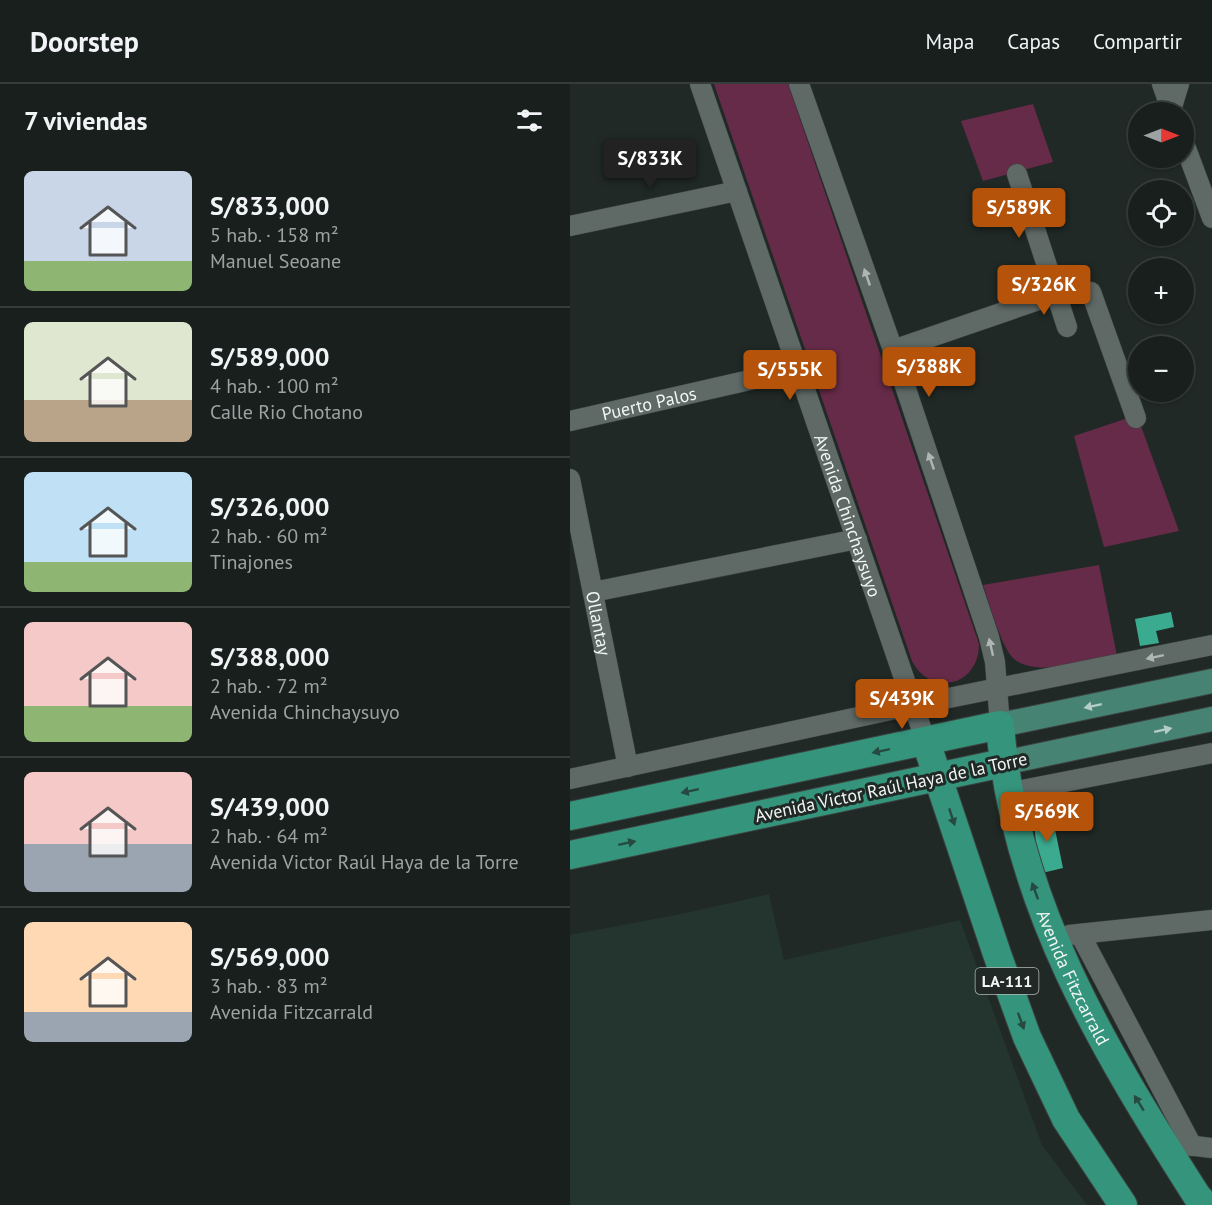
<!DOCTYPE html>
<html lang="es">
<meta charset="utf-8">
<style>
:root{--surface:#181f1c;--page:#252c29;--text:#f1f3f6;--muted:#9fa2a3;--line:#363d3b;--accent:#b45309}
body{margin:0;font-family:"PT Sans",sans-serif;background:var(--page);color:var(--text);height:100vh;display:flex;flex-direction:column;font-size:22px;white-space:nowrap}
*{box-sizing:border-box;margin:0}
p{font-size:20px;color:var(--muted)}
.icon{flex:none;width:33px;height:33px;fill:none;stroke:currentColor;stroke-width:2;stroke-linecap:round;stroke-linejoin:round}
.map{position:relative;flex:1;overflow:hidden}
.side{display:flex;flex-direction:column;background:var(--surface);width:570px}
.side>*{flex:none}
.needle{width:39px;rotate:90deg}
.tools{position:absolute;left:558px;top:18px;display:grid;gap:12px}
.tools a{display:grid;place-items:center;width:66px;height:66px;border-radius:50%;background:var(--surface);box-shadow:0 2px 4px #0004,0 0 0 2px var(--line);font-size:30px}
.price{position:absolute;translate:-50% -51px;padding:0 14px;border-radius:6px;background:var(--accent);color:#fff;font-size:20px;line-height:39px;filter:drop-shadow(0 2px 3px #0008)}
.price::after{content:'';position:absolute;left:50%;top:36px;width:18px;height:14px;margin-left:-9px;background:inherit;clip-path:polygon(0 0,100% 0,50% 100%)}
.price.active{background:#222;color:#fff}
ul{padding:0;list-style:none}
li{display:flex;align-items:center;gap:18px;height:150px;padding:0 24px}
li+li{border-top:2px solid var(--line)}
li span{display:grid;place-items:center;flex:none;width:168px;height:120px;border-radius:9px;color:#555}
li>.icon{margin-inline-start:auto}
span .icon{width:72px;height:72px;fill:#fffc;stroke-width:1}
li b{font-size:26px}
h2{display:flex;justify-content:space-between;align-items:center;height:72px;padding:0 24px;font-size:26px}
header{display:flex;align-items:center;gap:36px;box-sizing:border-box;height:84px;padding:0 30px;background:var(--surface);border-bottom:2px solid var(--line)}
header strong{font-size:28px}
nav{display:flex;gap:33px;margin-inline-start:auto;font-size:21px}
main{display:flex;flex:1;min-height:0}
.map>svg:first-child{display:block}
.built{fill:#24342f}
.green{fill:#662b48}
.building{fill:#3bab8f}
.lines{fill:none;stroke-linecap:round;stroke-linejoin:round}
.minor-casing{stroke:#3c4341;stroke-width:21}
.major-casing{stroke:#3c4341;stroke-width:26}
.highway-casing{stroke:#3c4341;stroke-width:30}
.minor{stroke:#5f6966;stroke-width:20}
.major{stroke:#468373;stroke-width:24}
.highway{stroke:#35947c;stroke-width:28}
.oneway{fill:#afb7b4}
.oneway2{fill:#b4cec7}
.oneway3{fill:#264940}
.labels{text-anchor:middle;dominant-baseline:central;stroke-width:6;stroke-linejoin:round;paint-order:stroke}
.shield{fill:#202926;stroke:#b2b8b6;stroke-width:1.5}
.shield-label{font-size:16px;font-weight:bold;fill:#f0f6f4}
.street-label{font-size:18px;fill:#f0f6f4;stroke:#202926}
</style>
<header>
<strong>Doorstep</strong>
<nav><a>Mapa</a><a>Capas</a><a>Compartir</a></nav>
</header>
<main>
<section class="side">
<h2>7 viviendas<svg class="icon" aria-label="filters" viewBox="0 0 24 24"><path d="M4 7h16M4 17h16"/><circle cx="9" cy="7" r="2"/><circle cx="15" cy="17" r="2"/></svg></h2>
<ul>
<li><span style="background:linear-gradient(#c9d6e8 75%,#8fb573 0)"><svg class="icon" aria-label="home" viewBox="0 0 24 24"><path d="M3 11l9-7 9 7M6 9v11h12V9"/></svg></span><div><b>S/833,000</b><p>5 hab. · 158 m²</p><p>Manuel Seoane</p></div></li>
<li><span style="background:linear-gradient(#dfe7d0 65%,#b9a48a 0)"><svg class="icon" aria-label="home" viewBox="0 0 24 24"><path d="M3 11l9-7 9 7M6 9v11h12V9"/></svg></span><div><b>S/589,000</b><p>4 hab. · 100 m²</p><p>Calle Rio Chotano</p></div></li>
<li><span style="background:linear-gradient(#bfe0f5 75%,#8fb573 0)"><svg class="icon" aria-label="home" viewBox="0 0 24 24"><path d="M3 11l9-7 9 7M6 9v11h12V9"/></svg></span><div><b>S/326,000</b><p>2 hab. · 60 m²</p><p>Tinajones</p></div></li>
<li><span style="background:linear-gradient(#f6c9c9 70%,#8fb573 0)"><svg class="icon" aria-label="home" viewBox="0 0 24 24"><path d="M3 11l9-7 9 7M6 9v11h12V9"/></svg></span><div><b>S/388,000</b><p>2 hab. · 72 m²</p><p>Avenida Chinchaysuyo</p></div></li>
<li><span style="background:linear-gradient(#f6c9c9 60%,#9aa5b1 0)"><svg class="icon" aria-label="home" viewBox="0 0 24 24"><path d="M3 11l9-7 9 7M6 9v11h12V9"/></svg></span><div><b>S/439,000</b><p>2 hab. · 64 m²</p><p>Avenida Victor Raúl Haya de la Torre</p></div></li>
<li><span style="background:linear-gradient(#ffd9b3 75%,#9aa5b1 0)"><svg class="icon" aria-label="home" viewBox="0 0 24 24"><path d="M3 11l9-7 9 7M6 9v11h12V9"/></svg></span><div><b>S/569,000</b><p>3 hab. · 83 m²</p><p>Avenida Fitzcarrald</p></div></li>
</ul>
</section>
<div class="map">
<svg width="642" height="1121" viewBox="0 0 642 1121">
<rect width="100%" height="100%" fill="#202926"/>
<!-- built -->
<path class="built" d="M199,810L214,876L390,836L472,1061L517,1121H0V851L116,829Z"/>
<!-- green -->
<g class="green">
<path d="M144,0H218L409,560C409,603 360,613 342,577Z"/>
<path d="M463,20L483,78L413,97L391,37Z"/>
<path d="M567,331L609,447L534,463L504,352Z"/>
<path d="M529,481L547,572C520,577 464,594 443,574C431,562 419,518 413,501Z"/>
</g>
<!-- building -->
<g class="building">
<path d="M601,528L604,543L586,547L589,559L570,562L565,535Z"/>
<path d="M481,726L493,784L468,790L464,734L467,729Z"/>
</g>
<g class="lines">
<!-- minor casing -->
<g class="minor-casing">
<g id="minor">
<path id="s1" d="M130,0L356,658"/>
<path d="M229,0L323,266L419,553L425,578L430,641"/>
<path d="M592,0L602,28"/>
<path d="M601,26L609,0"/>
<path d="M614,59L642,134"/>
<path d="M447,90L497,243"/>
<path d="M0,142L167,107"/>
<path d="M521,208L566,334"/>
<path d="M323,266L486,210"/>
<path id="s2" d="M0,337L228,285"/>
<path id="s3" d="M0,395L58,683"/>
<path d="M23,508L287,455"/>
<path d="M0,695L344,621L642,561"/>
<path d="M437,709L642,669"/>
<path d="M510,850L622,1062"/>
<path d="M499,851L642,836"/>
<path d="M609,1060L642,1064"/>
</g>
</g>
<!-- major casing -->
<g class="major-casing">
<g id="major">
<path d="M430,641L642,597"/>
<path d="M433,679L642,635"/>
</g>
</g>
<!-- highway casing -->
<g class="highway-casing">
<g id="highway">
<path d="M356,658L427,870L457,953L496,1035L553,1121"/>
<path id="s4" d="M0,732L430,641C444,818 534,966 627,1112L635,1121"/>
<path d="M0,771L433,679"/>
</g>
</g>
<!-- minor -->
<use href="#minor" class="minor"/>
<!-- major -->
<use href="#major" class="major"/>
<!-- highway -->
<use href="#highway" class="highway"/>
</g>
<!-- one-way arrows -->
<defs><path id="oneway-solid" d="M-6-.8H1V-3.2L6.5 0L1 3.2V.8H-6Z" transform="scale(1.5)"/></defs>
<g class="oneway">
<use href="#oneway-solid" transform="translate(297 193) rotate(-109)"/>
<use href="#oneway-solid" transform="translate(361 377) rotate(-109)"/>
<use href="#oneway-solid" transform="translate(421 563) rotate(-103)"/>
<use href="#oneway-solid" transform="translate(585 573) rotate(168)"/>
</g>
<g class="oneway2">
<use href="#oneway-solid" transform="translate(523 622) rotate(168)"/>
<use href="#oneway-solid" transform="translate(593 646) rotate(-12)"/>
</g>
<g class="oneway3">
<use href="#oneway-solid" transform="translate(311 667) rotate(168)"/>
<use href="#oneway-solid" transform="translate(120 707) rotate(168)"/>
<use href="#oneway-solid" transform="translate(382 733) rotate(72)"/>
<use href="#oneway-solid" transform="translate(57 759) rotate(-12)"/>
<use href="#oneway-solid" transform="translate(465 807) rotate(-110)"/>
<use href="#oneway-solid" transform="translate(451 937) rotate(70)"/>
<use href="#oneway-solid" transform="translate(569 1019) rotate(-122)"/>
</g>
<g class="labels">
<!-- shield labels -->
<rect class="shield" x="405.5" y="884" width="63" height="26" rx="4.5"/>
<g class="shield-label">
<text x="437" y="897">LA-111</text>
</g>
<!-- street labels -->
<g class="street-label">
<text stroke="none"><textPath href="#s2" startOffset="81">Puerto Palos</textPath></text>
<text stroke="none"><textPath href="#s1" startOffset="456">Avenida Chinchaysuyo</textPath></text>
<text stroke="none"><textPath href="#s3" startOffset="147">Ollantay</textPath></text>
<text transform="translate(321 703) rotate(-12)">Avenida Victor Raúl Haya de la Torre</text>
<text stroke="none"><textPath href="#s4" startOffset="704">Avenida Fitzcarrald</textPath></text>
</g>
</g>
</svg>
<div class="tools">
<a><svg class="needle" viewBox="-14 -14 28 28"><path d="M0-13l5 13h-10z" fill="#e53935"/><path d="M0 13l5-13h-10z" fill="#9fa2a3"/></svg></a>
<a><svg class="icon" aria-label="locate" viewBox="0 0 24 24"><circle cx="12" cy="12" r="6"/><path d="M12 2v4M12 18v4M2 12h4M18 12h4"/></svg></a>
<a>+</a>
<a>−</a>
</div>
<b class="price active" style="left:80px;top:106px">S/833K</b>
<b class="price" style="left:449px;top:155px">S/589K</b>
<b class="price" style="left:474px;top:232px">S/326K</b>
<b class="price" style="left:359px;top:314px">S/388K</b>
<b class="price" style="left:220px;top:317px">S/555K</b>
<b class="price" style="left:332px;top:646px">S/439K</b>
<b class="price" style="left:477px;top:759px">S/569K</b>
</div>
</main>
